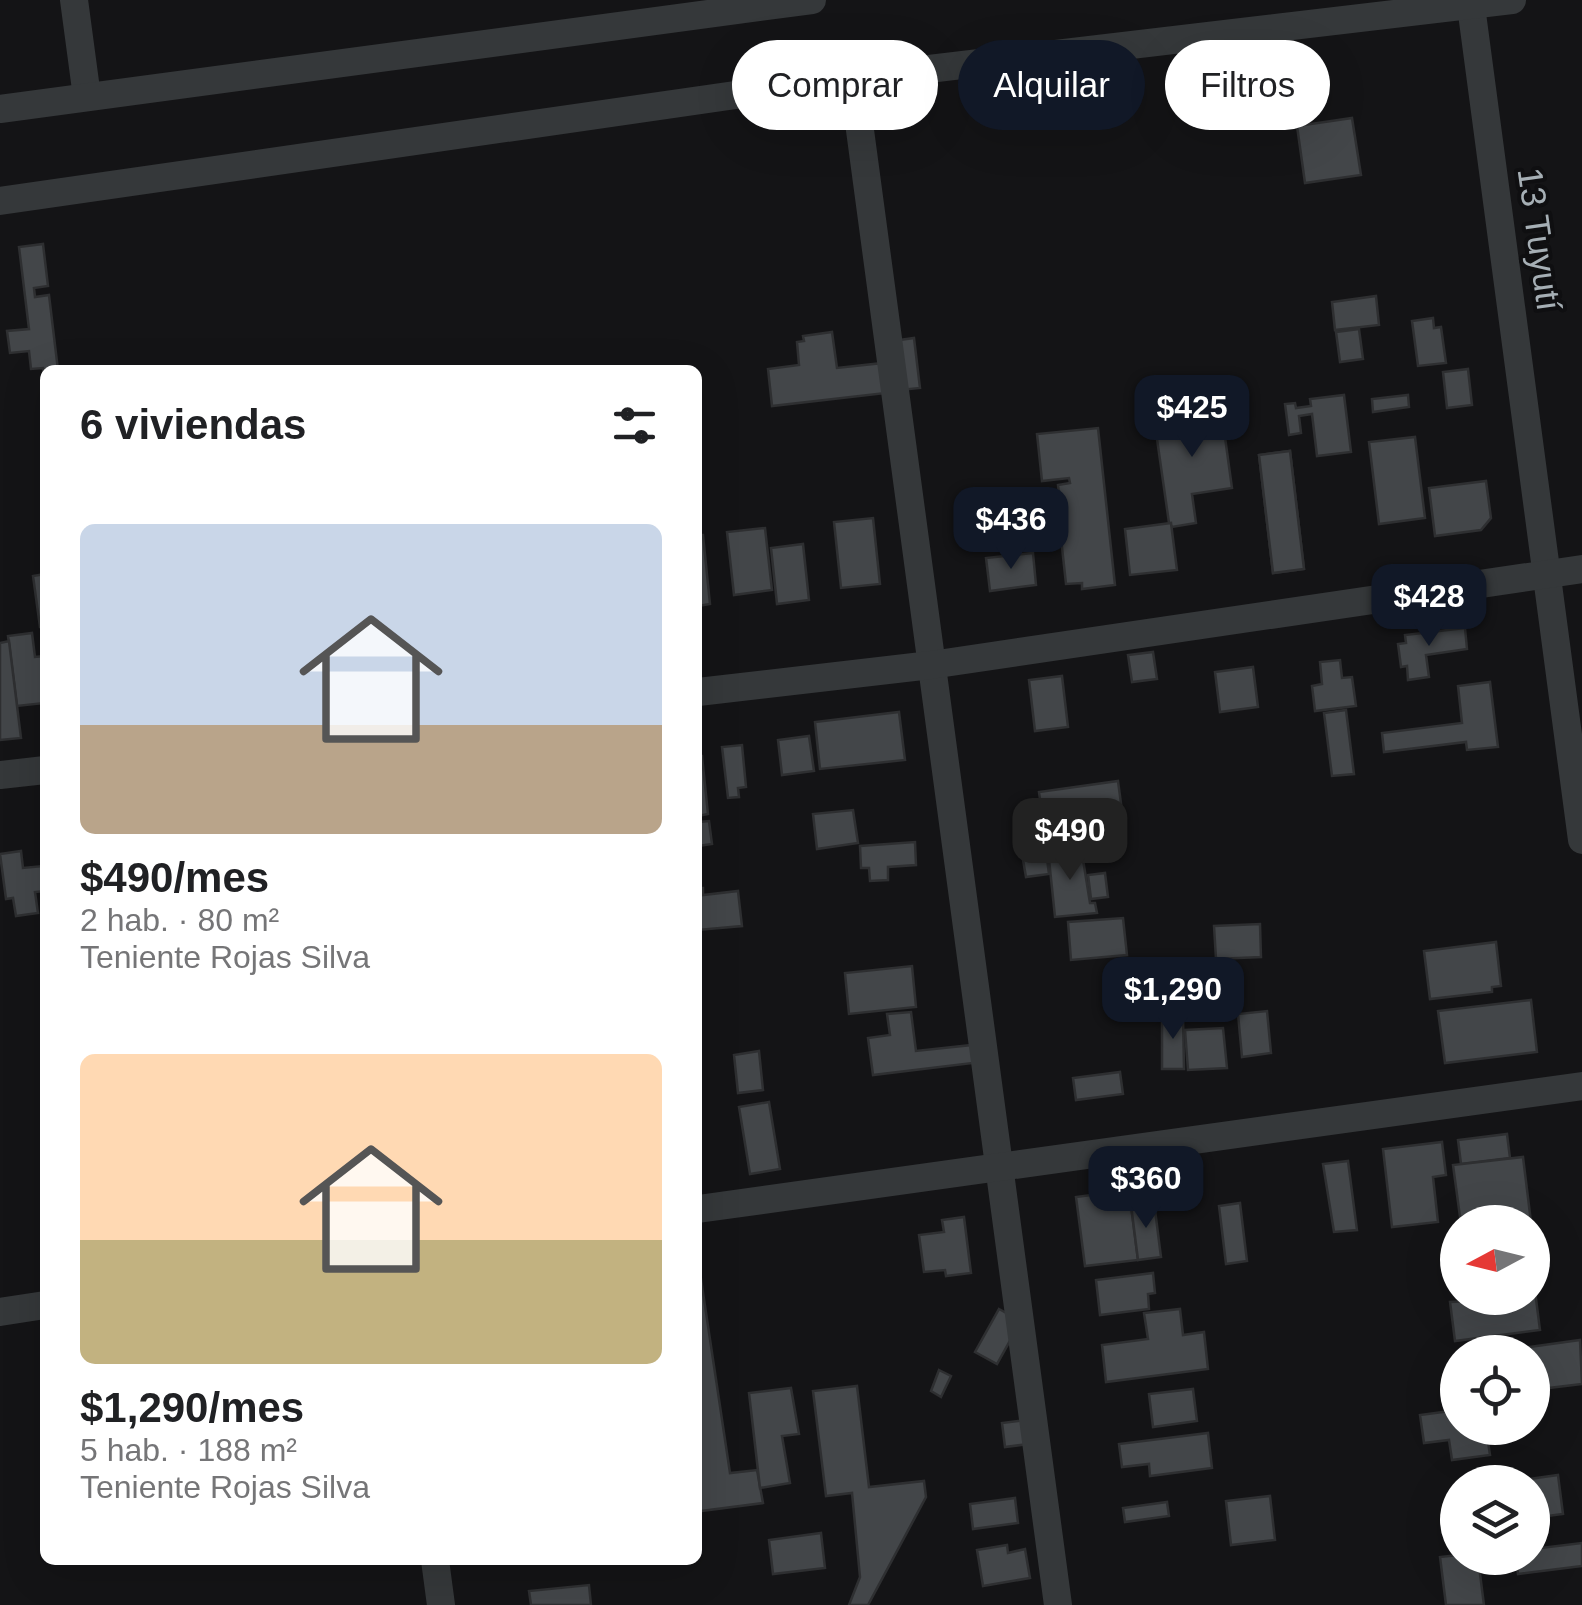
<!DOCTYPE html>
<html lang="es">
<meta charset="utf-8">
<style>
:root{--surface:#fff;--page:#f6f6f6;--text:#202124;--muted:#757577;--accent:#111827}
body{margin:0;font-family:Helvetica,sans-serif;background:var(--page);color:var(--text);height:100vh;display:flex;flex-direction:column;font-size:38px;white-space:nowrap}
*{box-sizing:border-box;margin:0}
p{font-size:32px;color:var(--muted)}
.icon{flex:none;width:55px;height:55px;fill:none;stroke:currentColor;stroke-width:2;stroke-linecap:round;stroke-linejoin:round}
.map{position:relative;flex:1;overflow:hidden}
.details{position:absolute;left:40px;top:365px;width:662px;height:1200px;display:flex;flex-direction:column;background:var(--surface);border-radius:15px;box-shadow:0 10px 40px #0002}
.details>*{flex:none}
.top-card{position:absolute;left:732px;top:40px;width:698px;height:90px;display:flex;gap:20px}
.needle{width:65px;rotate:263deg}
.fabs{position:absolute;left:1440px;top:1205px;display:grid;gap:20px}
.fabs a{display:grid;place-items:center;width:110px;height:110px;border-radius:50%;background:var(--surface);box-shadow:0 10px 40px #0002;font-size:50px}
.price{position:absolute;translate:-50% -85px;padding:0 22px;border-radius:20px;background:var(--accent);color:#fff;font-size:32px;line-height:65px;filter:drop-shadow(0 2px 5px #0008)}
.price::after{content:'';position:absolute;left:50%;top:60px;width:30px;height:22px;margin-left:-15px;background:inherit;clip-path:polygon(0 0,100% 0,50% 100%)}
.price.current{background:#222;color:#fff}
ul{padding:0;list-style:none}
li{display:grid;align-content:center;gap:20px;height:530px;padding:0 40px}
li span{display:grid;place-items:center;height:310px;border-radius:15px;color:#555}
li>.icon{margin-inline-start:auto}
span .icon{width:180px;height:180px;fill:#fffc;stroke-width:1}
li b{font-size:42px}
h2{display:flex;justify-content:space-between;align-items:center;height:120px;padding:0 40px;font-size:42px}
.chip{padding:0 35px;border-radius:45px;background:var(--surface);box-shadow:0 10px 40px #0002;font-size:35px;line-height:90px}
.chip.current{background:var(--accent);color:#fff}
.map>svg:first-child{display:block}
.building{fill:#434649;stroke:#2e2f31;stroke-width:2.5}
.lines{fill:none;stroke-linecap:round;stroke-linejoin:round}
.minor{stroke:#35383a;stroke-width:28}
.labels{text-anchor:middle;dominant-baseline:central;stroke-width:8;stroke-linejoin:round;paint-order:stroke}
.street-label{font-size:35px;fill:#a6afb5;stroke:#0f0f11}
</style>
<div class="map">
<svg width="1582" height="1605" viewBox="0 0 1582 1605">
<rect width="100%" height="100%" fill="#141416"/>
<!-- building -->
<g class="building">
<path d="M1352,118L1361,175L1305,183L1297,126Z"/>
<path d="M43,244L48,286L34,288L35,297L49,295L58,370H45L44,378L43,368L31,369L29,351L10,353L7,331L29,329L19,247Z"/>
<path d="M1376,296L1379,325L1335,330L1332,302Z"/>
<path d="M1433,318L1434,328L1441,327L1446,363L1418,366L1412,321Z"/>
<path d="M1359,329L1363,359L1340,362L1336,332Z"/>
<path d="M832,332L837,368L883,363L886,393L772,406L768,369L799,365L797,342L804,341L803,336Z"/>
<path d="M914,338L920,388L891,391L885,342Z"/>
<path d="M1468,369L1472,405L1447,408L1443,372Z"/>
<path d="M1344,395L1351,452L1317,456L1312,414L1299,416L1301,433L1289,435L1285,404L1295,403L1296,408L1311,406L1310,399Z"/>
<path d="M1408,395L1409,407L1373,412L1372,399Z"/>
<path d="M1221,408L1232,488L1192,494L1196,523L1172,527L1169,523L1154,418Z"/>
<path d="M1098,428L1115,585L1082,589V583L1066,584L1061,538L1045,539L1042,505H1050L1048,495L1059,494L1058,485L1070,483L1069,478L1042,481L1037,434Z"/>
<path d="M1415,437L1425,518L1379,524L1369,442Z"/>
<path d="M1290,451L1304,569L1273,573L1259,455Z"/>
<path d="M1290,451L1304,569L1273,573L1259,455Z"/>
<path d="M1486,481L1491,518L1481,530L1435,536L1429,488Z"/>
<path d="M873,518L880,584L841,588L834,522Z"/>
<path d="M1171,523L1177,570L1130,575L1125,529Z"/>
<path d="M765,528L772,590L734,595L727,532Z"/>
<path d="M698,535H703L710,604L698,606Z"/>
<path d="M803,544L809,600L777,604L771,548Z"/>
<path d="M1033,553L1036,585L990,591L986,558Z"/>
<path d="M45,574V627H40L33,576Z"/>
<path d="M1465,628L1467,649L1426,655L1429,677L1408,680L1407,666L1401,667L1398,644L1406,643L1405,635Z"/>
<path d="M32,633L35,657L45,656V703L17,706L8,636Z"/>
<path d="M9,641L21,738L0,740V643Z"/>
<path d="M1153,652L1157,679L1132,682L1128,655Z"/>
<path d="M1340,660L1342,678L1352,677L1356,706L1315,711L1312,686L1322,684L1320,662Z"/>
<path d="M1253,667L1258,707L1220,712L1215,672Z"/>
<path d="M1062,676L1068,727L1035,731L1029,680Z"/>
<path d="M1490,682L1498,747L1467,750L1466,742L1384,752L1382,733L1462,723L1458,686Z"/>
<path d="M1346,710L1354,774L1332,776L1324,713Z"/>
<path d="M899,712L905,760L820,769L815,722Z"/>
<path d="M809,736L814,771L782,775L778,740Z"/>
<path d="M742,745L746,787L738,788L739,797L728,798L722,747Z"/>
<path d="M698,756H702L708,814L698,816Z"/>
<path d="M1118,781L1124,826L1045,836L1039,792Z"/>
<path d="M853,810L858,843L817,849L813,814Z"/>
<path d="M709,821L712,844L698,846V822Z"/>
<path d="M915,842L916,865L888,867V880L870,881L869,868H861L860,846Z"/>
<path d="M1081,847L1090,903H1095L1097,913L1055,917L1048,850Z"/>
<path d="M21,851L23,868L43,866L45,891L35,892L38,913L16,916L13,898L6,899L0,854Z"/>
<path d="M1046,851L1049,874L1026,877L1022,854Z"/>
<path d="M1105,873L1108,897L1091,899L1088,875Z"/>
<path d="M698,888H703V895L738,891L742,926L698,930Z"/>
<path d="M1123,918L1127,955L1071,960L1068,922Z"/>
<path d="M1260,924L1261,957L1216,959L1214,926Z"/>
<path d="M1496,942L1501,986L1492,987V992L1430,999L1424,951Z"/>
<path d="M912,966L916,1007L849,1014L845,973Z"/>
<path d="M1531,1000L1537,1052L1445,1063L1438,1011Z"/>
<path d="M1267,1011L1271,1053L1242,1057L1238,1014Z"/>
<path d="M911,1012L916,1051L972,1045L973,1063L873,1075L868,1038L890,1035L887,1014Z"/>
<path d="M1162,1015H1183L1184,1069H1162Z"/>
<path d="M1223,1028L1227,1068L1188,1070L1185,1030Z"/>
<path d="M759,1051L763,1090L738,1093L734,1055Z"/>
<path d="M1120,1072L1123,1094L1076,1100L1073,1078Z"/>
<path d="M769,1102L780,1169L750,1174L739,1107Z"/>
<path d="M1507,1134L1510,1158L1461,1164L1458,1140Z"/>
<path d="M1442,1142L1446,1175L1433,1177L1438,1222L1392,1227L1383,1149Z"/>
<path d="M1523,1157L1531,1222H1471L1470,1216L1460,1217L1453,1165Z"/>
<path d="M1348,1161L1357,1230L1334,1232L1323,1164Z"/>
<path d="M1129,1190L1138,1260L1085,1266L1076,1197Z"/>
<path d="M1154,1202L1161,1257L1138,1260L1131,1205Z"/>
<path d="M1240,1203L1247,1261L1226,1264L1219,1206Z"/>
<path d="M964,1217L971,1273L946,1276L945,1270L924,1272L919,1235L944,1232L942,1220Z"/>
<path d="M698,1259L730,1473L757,1470L763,1503L701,1511L698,1489Z"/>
<path d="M1153,1273L1155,1293L1148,1294L1149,1309L1100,1315L1096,1280Z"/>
<path d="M1535,1291L1540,1330L1455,1341L1450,1302L1532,1298Z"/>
<path d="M999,1309L1021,1321L997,1364L975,1352Z"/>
<path d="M1180,1309L1183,1335L1204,1332L1208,1369L1106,1382L1102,1345L1148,1339L1144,1313Z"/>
<path d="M1580,1340L1582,1384L1532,1390V1352H1494Z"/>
<path d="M939,1370L951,1376L941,1397L931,1391Z"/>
<path d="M857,1386L869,1487L924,1481L926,1497L868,1605H849L860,1577L852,1493L826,1496L813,1391Z"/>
<path d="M791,1388L799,1434L782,1436L790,1483L760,1488L749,1393Z"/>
<path d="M1193,1389L1197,1421L1153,1427L1149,1394Z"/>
<path d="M1458,1410V1428H1486L1490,1455L1452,1460L1449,1440L1424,1443L1420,1415Z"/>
<path d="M1026,1420L1029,1444L1005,1447L1002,1423Z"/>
<path d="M1208,1433L1212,1468L1150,1476L1149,1464L1122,1467L1119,1444Z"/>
<path d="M1558,1475L1563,1514L1532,1518V1482H1509Z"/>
<path d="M1270,1496L1275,1540L1231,1545L1226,1501Z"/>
<path d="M1015,1498L1018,1523L973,1529L970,1504Z"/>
<path d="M1167,1502L1169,1516L1125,1522L1123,1508Z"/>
<path d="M821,1533L825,1568L773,1574L769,1540Z"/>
<path d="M1582,1543V1566L1518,1574L1516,1558H1532V1549Z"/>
<path d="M1007,1545L1008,1553L1025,1549L1030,1578L983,1586L977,1550Z"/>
<path d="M1458,1555L1478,1558L1484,1605H1446L1440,1557Z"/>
<path d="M589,1585L591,1605H531L529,1591Z"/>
</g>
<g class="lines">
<!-- minor -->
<g class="minor">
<path d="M74,0L87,97"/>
<path d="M1471,6L1582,840"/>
<path d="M853,78L1058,1605"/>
<path d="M0,109L812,0"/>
<path d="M0,201L853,78L1512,0"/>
<path d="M698,692L931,665L1582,569"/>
<path d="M0,775L45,770"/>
<path d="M698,1209L1582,1086"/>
<path d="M0,1312L45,1305"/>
<path d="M435,1560L441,1605"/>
</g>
</g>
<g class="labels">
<!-- street labels -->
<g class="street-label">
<text transform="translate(1540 239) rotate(82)">13 Tuyutí</text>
</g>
</g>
</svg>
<div class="fabs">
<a><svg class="needle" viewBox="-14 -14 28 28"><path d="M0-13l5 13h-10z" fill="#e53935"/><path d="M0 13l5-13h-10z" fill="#757577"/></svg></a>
<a><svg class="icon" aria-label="locate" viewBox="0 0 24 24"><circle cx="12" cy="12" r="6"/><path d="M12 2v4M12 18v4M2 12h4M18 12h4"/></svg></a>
<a><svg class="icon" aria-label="layers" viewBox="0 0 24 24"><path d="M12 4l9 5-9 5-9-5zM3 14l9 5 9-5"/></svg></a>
</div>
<b class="price" style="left:1192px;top:460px">$425</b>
<b class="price" style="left:1011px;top:572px">$436</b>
<b class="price" style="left:1429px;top:649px">$428</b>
<b class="price current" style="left:1070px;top:883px">$490</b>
<b class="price" style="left:1173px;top:1042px">$1,290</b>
<b class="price" style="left:1146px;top:1231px">$360</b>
<div class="top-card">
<a class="chip">Comprar</a>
<a class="chip current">Alquilar</a>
<a class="chip">Filtros</a>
</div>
<section class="details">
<h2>6 viviendas<svg class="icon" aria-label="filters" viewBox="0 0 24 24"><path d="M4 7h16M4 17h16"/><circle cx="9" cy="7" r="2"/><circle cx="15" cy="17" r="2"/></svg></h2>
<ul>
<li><span style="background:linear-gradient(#c9d6e8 65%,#b9a48a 0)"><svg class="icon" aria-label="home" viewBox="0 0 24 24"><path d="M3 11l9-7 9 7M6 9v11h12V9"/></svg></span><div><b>$490/mes</b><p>2 hab. · 80 m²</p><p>Teniente Rojas Silva</p></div></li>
<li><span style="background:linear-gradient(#ffd9b3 60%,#c2b280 0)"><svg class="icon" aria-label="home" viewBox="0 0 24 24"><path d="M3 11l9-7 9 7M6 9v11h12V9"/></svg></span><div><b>$1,290/mes</b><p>5 hab. · 188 m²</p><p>Teniente Rojas Silva</p></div></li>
</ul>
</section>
</div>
